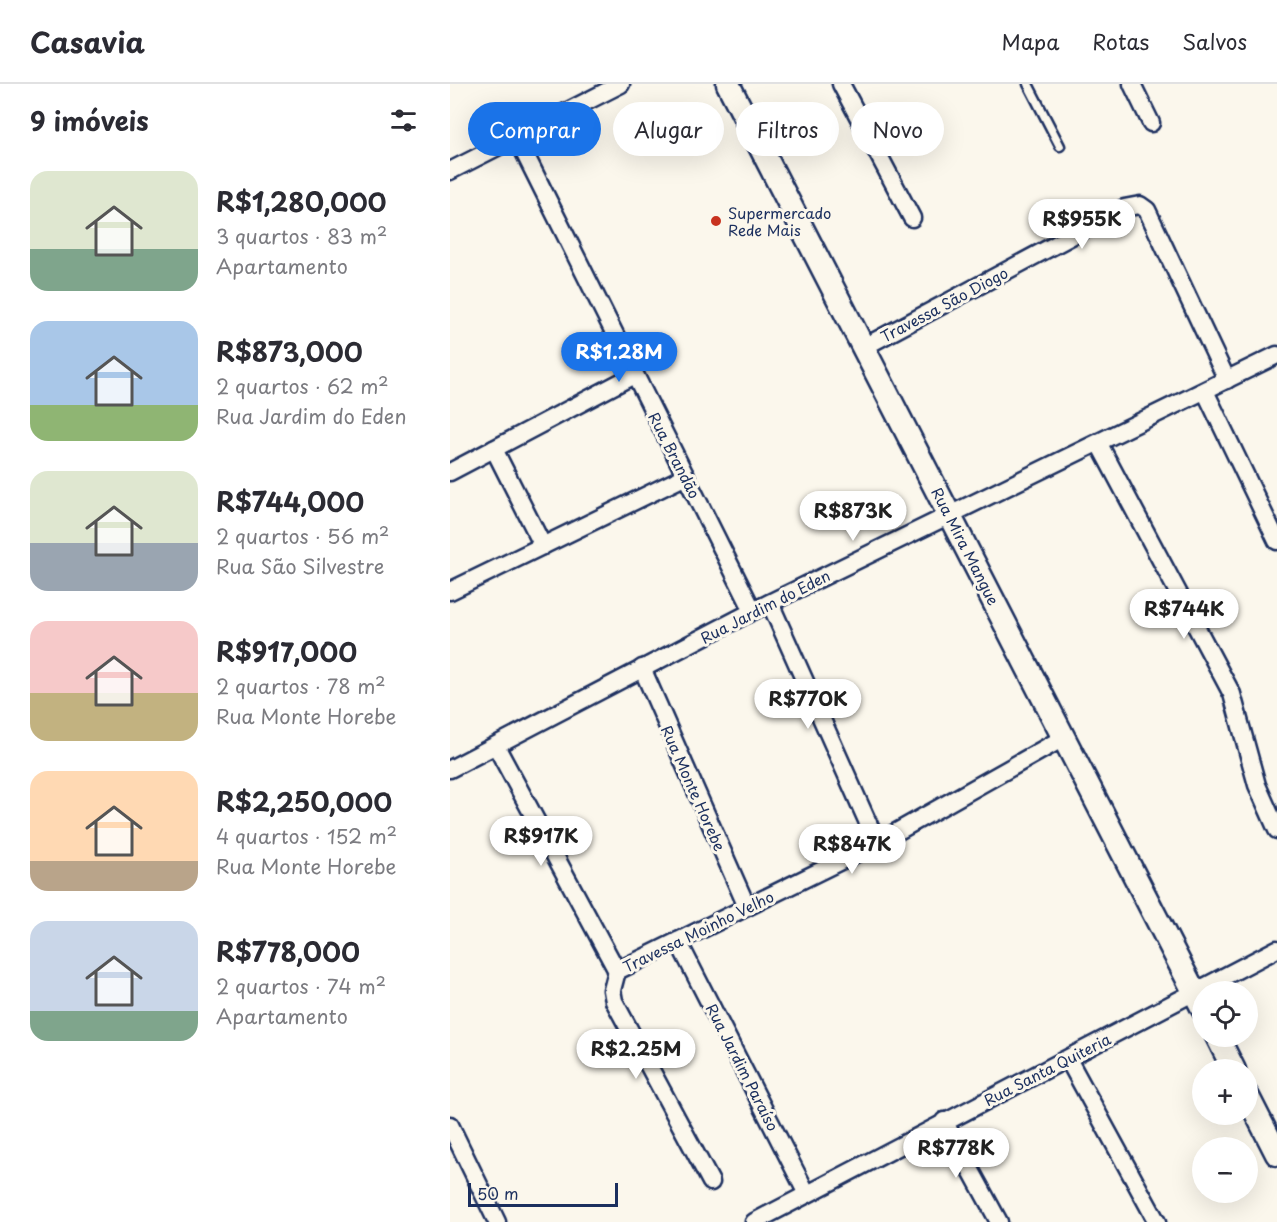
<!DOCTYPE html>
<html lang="pt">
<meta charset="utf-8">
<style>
:root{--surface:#fff;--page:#f7f7f7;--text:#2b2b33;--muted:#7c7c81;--line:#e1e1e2;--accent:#1a73e8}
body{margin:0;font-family:"Playpen Sans",sans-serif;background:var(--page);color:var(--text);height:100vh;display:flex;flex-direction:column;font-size:22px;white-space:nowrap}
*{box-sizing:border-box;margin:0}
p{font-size:20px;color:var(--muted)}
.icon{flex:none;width:33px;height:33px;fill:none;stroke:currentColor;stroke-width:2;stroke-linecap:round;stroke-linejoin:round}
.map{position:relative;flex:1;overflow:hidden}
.sheet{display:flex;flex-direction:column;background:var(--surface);width:450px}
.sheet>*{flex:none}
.top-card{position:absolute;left:18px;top:18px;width:570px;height:54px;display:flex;gap:12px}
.tools{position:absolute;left:742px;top:897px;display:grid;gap:12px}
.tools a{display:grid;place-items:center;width:66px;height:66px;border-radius:50%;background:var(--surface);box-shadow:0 6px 24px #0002;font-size:30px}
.scale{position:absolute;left:18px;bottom:15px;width:150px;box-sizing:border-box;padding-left:6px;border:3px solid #1b2f5e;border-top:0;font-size:16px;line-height:21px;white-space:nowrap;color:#1b2f5e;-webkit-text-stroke:4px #fbf7ec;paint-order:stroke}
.price{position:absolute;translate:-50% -51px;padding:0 14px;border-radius:21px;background:#fff;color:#222;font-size:20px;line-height:39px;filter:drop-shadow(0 2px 3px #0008)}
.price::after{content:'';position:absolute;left:50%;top:36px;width:18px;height:14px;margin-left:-9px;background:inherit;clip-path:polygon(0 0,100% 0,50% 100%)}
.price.on{background:var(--accent);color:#fff}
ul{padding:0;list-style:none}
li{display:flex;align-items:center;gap:18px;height:150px;padding:0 30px}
li span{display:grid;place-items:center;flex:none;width:168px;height:120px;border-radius:18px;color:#555}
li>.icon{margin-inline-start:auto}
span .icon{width:72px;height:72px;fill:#fffc;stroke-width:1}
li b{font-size:26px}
h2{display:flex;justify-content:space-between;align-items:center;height:72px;padding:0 30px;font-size:26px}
.chip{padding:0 21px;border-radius:27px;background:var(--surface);box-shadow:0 6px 24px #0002;font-size:21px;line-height:54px}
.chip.on{background:var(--accent);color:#fff}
header{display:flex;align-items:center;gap:36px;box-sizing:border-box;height:84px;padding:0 30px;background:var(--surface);border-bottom:2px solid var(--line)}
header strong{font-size:28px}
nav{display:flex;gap:33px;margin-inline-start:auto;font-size:21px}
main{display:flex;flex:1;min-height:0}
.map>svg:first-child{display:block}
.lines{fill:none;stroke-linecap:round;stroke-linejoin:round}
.lane-casing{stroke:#1b2f5e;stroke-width:13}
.street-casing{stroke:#1b2f5e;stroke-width:21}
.secondary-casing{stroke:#1b2f5e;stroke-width:27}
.lane{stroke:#fbf7ec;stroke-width:8}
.street{stroke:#fbf7ec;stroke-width:16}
.secondary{stroke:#fbf7ec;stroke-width:22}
.poi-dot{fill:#c8321e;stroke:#fbf7ec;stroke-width:2}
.labels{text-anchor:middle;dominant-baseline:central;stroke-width:6;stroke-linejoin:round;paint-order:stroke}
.poi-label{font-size:15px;fill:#1b2f5e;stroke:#fbf7ec;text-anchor:start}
.street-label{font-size:15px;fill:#1b2f5e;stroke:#fbf7ec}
</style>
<header>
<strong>Casavia</strong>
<nav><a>Mapa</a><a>Rotas</a><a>Salvos</a></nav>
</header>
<main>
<section class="sheet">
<h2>9 imóveis<svg class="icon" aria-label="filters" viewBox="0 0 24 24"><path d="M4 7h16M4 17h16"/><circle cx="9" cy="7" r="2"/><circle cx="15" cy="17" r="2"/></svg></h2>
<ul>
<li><span style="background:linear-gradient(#dfe7d0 65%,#7fa58c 0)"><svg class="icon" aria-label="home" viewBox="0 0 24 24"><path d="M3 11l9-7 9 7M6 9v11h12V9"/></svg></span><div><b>R$1,280,000</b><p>3 quartos · 83 m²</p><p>Apartamento</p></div></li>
<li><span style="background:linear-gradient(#a9c7e8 70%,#8fb573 0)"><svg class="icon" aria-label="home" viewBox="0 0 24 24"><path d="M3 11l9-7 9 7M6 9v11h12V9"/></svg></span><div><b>R$873,000</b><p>2 quartos · 62 m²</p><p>Rua Jardim do Eden</p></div></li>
<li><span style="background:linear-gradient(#dfe7d0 60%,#9aa5b1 0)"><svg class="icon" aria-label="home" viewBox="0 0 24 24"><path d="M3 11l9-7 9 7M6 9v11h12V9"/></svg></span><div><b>R$744,000</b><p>2 quartos · 56 m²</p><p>Rua São Silvestre</p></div></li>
<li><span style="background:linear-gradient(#f6c9c9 60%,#c2b280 0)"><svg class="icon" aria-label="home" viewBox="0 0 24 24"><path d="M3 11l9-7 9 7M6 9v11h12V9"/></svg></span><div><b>R$917,000</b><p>2 quartos · 78 m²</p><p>Rua Monte Horebe</p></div></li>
<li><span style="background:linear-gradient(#ffd9b3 75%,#b9a48a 0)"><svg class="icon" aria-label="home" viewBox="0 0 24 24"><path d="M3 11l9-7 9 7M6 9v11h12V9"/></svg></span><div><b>R$2,250,000</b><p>4 quartos · 152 m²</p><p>Rua Monte Horebe</p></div></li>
<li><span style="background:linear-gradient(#c9d6e8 75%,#7fa58c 0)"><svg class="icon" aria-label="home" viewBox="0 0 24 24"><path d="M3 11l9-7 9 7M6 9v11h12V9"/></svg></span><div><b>R$778,000</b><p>2 quartos · 74 m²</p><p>Apartamento</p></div></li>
</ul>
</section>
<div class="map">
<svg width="827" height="1138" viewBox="0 0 827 1138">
<rect width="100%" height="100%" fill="#fbf7ec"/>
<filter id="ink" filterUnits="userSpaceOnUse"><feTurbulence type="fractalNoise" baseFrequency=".0167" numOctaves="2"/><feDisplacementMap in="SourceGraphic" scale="12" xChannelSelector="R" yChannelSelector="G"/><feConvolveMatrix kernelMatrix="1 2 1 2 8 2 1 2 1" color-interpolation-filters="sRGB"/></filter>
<g filter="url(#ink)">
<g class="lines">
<!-- lane casing -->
<g class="lane-casing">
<path id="lane" d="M578,0L610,62"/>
</g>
<!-- street casing -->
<g class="street-casing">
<g id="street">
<path d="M391,0L462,134"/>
<path d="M682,0L701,39"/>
<path d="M67,54L303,527"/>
<path d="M0,87L171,0"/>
<path d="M412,264L674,124L690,121L697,126L777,296"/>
<path d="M755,307L827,457"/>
<path d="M649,360L782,610L807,701L827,746"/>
<path d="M44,365L93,462"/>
<path d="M0,388L184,291"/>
<path d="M0,507L236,392"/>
<path d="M320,519L427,759"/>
<path d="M192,584L297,823"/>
<path d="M46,662L167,887"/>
<path d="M0,685L303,527L827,271"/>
<path d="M228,857L357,1110"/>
<path d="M167,887L427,759L615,653"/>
<path d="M167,887L162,906L164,917L261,1098"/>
<path d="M618,975L707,1138"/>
<path d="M494,1037L549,1138"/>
<path d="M0,1041L47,1138"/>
<path d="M304,1138L827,865"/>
</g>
</g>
<!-- secondary casing -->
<g class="secondary-casing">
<g id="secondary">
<path d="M278,0L753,925"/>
<path d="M767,952L784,986"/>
<path d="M798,1013L827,1070"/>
</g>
</g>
<!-- lane -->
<use href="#lane" class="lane"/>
<!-- street -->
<use href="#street" class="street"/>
<!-- secondary -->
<use href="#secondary" class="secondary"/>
</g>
</g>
<!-- markers -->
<circle class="poi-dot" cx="266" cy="137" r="6"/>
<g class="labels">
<!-- poi labels -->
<g class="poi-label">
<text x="278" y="128">Supermercado<tspan x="278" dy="17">Rede Mais</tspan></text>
</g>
<!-- street labels -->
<g class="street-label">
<text transform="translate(494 220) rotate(-28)">Travessa São Diogo</text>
<text transform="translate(225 371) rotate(63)">Rua Brandão</text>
<text transform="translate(516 462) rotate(63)">Rua Mira Mangue</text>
<text transform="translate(315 522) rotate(-27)">Rua Jardim do Eden</text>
<text transform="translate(244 704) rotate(66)">Rua Monte Horebe</text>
<text transform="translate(248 847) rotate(-26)">Travessa Moinho Velho</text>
<text transform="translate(293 983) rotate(63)">Rua Jardim Paraíso</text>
<text transform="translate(597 985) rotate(-27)">Rua Santa Quiteria</text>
</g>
</g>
</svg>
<div class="tools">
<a><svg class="icon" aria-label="locate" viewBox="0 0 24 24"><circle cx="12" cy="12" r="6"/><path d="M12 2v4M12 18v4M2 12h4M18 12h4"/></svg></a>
<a>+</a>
<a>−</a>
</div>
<div class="scale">50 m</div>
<b class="price" style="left:632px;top:166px">R$955K</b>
<b class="price on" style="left:169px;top:299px">R$1.28M</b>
<b class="price" style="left:403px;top:458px">R$873K</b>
<b class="price" style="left:734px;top:556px">R$744K</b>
<b class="price" style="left:358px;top:646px">R$770K</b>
<b class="price" style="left:91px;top:783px">R$917K</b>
<b class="price" style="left:402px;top:791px">R$847K</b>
<b class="price" style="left:186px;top:996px">R$2.25M</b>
<b class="price" style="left:506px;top:1095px">R$778K</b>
<div class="top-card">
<a class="chip on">Comprar</a>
<a class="chip">Alugar</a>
<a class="chip">Filtros</a>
<a class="chip">Novo</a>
</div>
</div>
</main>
